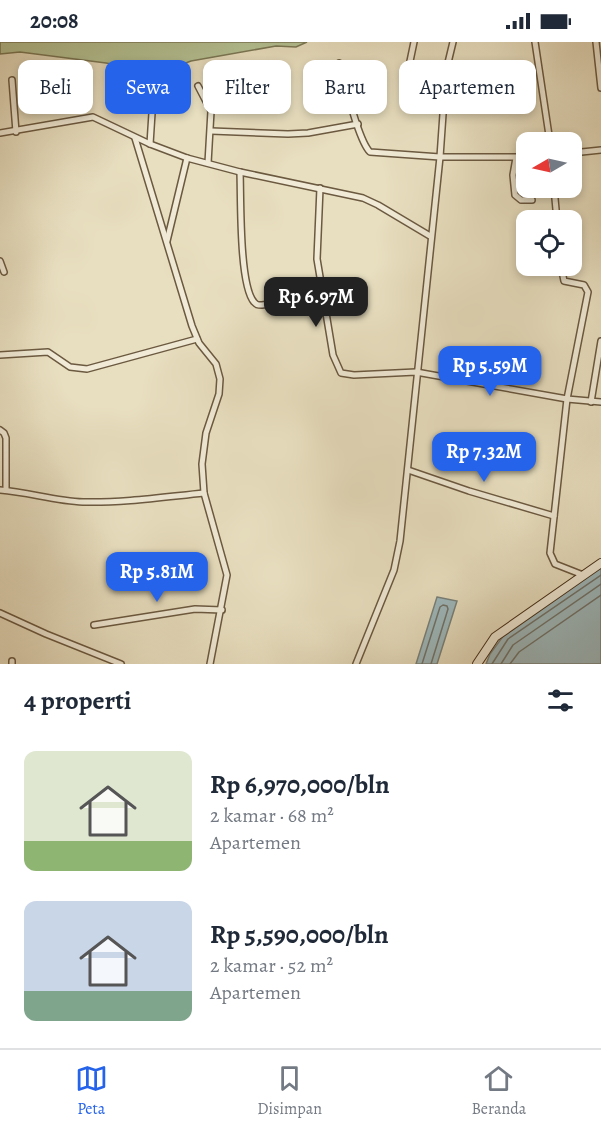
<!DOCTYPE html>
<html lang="id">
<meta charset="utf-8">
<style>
:root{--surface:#fff;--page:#f2f2f3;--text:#1f2937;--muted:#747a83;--line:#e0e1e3;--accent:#2563eb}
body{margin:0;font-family:Alegreya,serif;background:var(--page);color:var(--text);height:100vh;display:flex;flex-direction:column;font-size:22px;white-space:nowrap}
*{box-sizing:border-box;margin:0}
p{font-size:20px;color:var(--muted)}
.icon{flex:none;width:33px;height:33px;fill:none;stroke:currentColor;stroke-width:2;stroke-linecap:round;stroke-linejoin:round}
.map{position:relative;height:622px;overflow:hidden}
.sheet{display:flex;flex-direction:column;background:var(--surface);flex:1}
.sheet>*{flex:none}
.guide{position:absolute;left:18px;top:18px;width:566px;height:54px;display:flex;gap:12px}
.needle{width:39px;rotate:261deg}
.tools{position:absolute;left:516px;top:90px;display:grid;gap:12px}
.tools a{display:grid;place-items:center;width:66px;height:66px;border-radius:12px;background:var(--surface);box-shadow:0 3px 9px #0003;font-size:30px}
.price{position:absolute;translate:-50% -51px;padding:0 14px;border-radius:12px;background:var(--accent);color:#fff;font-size:20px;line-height:39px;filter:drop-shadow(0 2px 3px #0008)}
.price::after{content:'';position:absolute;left:50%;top:36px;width:18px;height:14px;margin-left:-9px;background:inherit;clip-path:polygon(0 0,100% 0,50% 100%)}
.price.selected{background:#222;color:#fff}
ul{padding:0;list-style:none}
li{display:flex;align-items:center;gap:18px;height:150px;padding:0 24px}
li span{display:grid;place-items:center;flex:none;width:168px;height:120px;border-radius:12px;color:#555}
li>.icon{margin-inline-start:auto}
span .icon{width:72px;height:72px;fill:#fffc;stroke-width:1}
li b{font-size:26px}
h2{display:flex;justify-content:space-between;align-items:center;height:72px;padding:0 24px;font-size:26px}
.chip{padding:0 21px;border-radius:12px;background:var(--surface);box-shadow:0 3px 9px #0003;font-size:21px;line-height:54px}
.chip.selected{background:var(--accent);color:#fff}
.status{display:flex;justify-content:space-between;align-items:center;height:42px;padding:0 30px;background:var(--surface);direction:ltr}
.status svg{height:16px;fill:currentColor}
.dock{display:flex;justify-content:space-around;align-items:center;height:84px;border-top:2px solid var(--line);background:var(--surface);font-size:16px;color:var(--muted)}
.dock a{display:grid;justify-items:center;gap:3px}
.dock .selected{color:var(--accent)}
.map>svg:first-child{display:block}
.green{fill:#b4c294;stroke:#7a7755;stroke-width:1.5}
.water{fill:#9db9be;stroke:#78817b;stroke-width:1.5}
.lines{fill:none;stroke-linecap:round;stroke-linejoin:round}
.shore{stroke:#6f726a;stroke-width:1.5}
.street-casing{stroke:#6b5940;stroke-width:8}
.secondary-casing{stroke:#412c16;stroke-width:10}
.street{stroke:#f0ead6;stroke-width:5}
.secondary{stroke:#f0ead6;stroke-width:8}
</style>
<div class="status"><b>20:08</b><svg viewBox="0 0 49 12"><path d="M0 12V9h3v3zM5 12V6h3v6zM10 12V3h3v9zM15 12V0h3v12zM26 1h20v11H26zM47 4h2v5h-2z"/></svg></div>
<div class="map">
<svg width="601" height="622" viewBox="0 0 601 622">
<rect width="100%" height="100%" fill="#e8dfc0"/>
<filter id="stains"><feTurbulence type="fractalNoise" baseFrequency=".00333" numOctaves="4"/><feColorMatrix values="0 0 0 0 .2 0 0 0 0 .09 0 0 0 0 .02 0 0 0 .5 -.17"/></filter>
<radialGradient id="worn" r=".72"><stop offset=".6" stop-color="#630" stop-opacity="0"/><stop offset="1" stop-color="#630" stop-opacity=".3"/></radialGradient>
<!-- green -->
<path class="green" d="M0,0H307L296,5L276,4L191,19L159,31L106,21L20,10L0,12Z"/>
<!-- water -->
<g class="water">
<path d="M601,525V622H486L490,612L504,593Z"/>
<path d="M437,555L457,559L437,622H416Z"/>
</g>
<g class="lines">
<!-- shore -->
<g class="shore">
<path d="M422,622L440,565L443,563L447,564L448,567L431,622"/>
<path d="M492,622L508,597L601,533"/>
<path d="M501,622L513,603L601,542"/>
<path d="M510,622L519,610L601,553"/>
</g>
<!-- street casing -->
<g class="street-casing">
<g id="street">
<path d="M414,0L409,24L411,29H446"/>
<path d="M535,0L550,100"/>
<path d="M596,0L601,46"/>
<path d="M339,21C345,40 358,98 370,110L440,115H526"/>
<path d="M12,38L16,90"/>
<path d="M198,44L211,69L208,121"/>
<path d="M146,62L149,63L152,71L150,102"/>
<path d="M211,89L288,92L308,91L358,82"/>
<path d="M0,91L93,75L150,102L187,116L240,130L363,156L378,163L430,194"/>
<path d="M135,96L192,284L199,301L216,322L220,337L219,352L206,391L202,422L204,451L227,533L210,622"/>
<path d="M572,111L601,108"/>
<path d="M516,116L513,133L515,153L521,158H532"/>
<path d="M240,130C241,155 239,243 254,260C257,263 257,263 262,263L323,255"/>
<path d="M320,146L317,217L333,313L341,331L354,333L416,330L567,357L601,360"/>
<path d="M554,146L557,178"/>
<path d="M167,199L187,116"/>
<path d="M0,219L4,230"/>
<path d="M561,224L564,239L584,243L588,250L567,357L550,511L555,522L583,533"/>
<path d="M0,313L48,310L70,325L87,327L197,297"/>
<path d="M591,360L601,299"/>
<path d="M0,388L4,391L6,396V448"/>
<path d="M408,428L469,449L554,474"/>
<path d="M0,448C28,450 55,459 83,460C123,461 164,455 204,451"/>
<path d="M0,571L46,592L121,622"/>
<path d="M94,583L195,567L222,568"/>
<path d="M12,622V619"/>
<path d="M356,622L394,528L400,499L440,115L446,29L453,0"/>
</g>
</g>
<!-- secondary casing -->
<g class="secondary-casing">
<path id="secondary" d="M477,622L495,595L601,521"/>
</g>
<!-- street -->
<use href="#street" class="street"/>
<!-- secondary -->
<use href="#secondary" class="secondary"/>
</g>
<rect width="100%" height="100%" filter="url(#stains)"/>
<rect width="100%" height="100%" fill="url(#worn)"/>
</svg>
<div class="tools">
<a><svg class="needle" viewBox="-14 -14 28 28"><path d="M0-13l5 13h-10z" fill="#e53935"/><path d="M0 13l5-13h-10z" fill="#747a83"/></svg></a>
<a><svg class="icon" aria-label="locate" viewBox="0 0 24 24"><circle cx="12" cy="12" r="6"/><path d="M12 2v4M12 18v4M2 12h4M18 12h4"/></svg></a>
</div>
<b class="price selected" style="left:316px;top:286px">Rp 6.97M</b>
<b class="price" style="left:490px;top:355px">Rp 5.59M</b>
<b class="price" style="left:484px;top:441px">Rp 7.32M</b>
<b class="price" style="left:157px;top:561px">Rp 5.81M</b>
<div class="guide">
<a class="chip">Beli</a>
<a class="chip selected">Sewa</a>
<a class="chip">Filter</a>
<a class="chip">Baru</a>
<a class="chip">Apartemen</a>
</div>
</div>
<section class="sheet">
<h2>4 properti<svg class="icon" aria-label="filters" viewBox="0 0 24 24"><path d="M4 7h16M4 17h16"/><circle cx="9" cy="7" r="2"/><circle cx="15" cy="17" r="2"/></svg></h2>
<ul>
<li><span style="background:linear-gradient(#dfe7d0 75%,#8fb573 0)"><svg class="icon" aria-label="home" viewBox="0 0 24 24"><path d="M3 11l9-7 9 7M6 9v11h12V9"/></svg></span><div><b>Rp 6,970,000/bln</b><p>2 kamar · 68 m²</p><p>Apartemen</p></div></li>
<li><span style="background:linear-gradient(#c9d6e8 75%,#7fa58c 0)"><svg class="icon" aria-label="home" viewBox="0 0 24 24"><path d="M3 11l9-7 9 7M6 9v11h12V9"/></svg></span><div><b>Rp 5,590,000/bln</b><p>2 kamar · 52 m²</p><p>Apartemen</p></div></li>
</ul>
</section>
<nav class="dock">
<a class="selected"><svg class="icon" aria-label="map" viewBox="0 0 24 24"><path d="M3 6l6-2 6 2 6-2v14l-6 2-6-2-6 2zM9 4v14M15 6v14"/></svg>Peta</a>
<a><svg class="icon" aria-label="saved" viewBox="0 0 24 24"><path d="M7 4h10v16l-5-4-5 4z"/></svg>Disimpan</a>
<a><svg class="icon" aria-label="home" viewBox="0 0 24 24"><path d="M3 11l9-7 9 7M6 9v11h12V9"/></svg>Beranda</a>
</nav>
